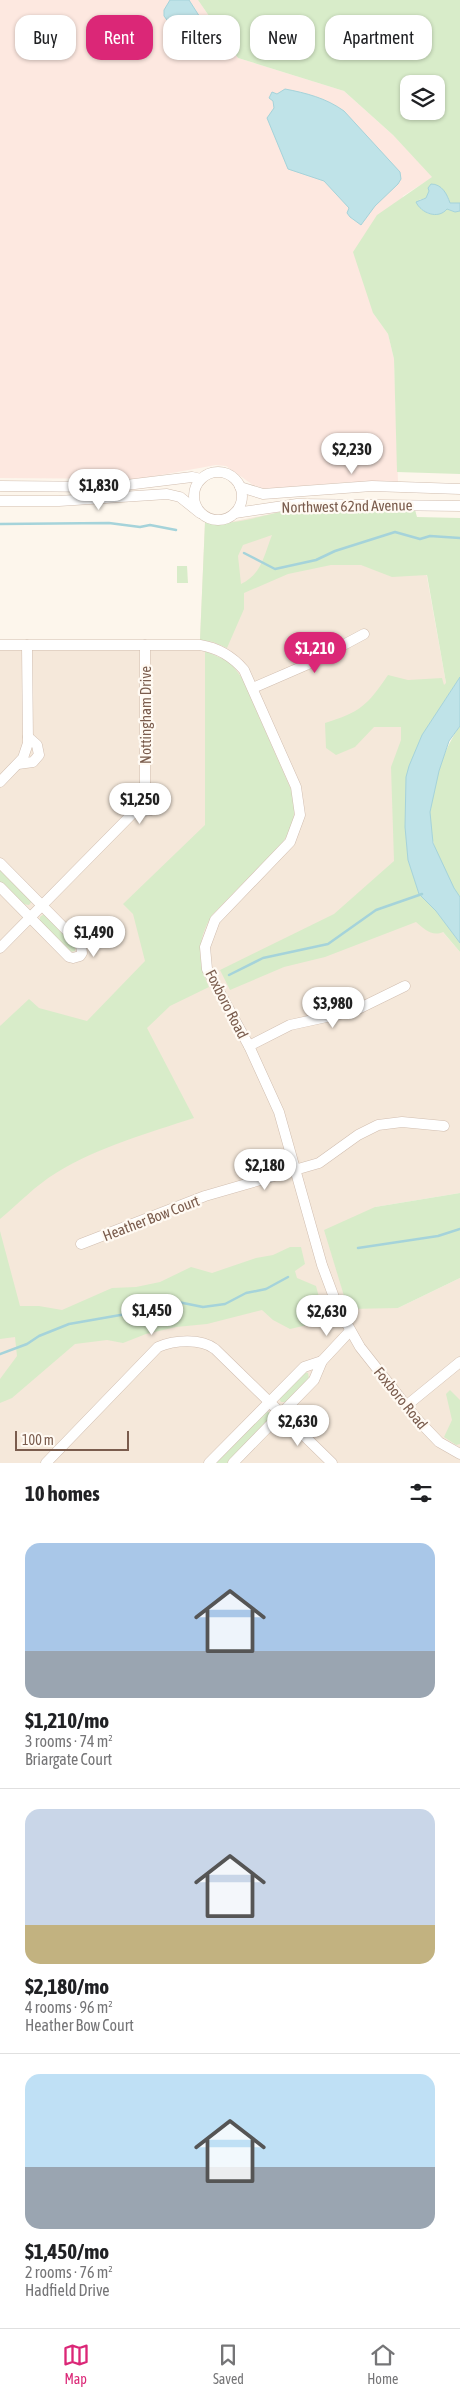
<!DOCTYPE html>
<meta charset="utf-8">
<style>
:root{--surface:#fff;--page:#f6f6f6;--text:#202124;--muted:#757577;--line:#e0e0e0;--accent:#db2777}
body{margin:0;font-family:"Asap Condensed",sans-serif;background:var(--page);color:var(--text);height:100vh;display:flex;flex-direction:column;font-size:19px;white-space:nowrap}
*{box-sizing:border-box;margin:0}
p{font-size:16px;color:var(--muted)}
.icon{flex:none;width:28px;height:28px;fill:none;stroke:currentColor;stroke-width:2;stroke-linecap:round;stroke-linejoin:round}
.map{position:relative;height:1463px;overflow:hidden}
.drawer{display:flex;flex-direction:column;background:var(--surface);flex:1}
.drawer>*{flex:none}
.top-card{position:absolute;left:15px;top:15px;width:430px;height:45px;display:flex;gap:10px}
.buttons{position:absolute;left:400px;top:75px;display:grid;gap:10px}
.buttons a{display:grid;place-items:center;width:45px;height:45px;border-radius:10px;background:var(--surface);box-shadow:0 1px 4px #0004;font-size:25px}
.scale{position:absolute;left:15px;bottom:12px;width:114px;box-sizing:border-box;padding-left:5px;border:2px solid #7a5c4d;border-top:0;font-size:14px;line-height:18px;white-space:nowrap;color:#7a5c4d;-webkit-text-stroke:4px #fffaf3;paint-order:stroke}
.price{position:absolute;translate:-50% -42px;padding:0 11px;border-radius:18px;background:#fff;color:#222;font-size:16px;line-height:32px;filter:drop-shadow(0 1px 2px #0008)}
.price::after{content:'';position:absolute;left:50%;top:30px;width:15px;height:11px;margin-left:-8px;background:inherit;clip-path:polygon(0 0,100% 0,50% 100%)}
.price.active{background:var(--accent);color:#fff}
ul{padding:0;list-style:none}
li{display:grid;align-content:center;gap:10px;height:265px;padding:0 25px}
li+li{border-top:1px solid var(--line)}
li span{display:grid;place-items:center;height:155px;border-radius:15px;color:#555}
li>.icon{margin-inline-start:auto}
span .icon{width:90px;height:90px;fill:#fffc;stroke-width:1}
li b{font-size:21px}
h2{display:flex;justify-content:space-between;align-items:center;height:60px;padding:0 25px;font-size:21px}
.pill{padding:0 18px;border-radius:15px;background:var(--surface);box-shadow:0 1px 4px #0004;font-size:18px;line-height:45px}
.pill.active{background:var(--accent);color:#fff}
.dock{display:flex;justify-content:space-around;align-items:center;height:70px;border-top:1px solid var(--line);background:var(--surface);font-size:14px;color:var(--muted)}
.dock a{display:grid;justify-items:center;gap:2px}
.dock .active{color:var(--accent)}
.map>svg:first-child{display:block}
.residential{fill:#f5e8da}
.commercial{fill:#fde8e0}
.green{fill:#d8ecc9;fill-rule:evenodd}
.water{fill:#bfe3e8;stroke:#a5d3da}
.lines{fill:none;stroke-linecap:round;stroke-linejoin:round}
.stream{stroke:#a5d3da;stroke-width:2.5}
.minor-casing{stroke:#d1beb0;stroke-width:11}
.minor{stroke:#fff;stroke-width:10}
.labels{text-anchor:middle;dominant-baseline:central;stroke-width:4.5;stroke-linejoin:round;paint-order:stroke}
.street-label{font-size:15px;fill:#7a5c4d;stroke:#fffaf3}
</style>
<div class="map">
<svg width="460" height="1463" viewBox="0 0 460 1463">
<rect width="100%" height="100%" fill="#fdf6ec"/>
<!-- residential -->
<path class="residential" d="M290,510H415L446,683L416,901L460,952V1193L375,1207L398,1308L460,1278V1463H0V640H200L205,522L214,524L225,523Z"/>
<!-- commercial -->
<path class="commercial" d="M0,0H198L238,58L344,91L393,135L433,177L403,196L373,313L388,334L394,359L398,482H350L265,489L253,485L226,466L216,465L139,479L0,478Z"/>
<!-- green -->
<g class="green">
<path d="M198,0H460V203H449L448,197L429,191L426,198L419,200L421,209L429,214L447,209L455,212L460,211V474L397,472L394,359L388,334L373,313L353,252L377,215L432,177L393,135L344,91L238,58ZM409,84H436V111H409Z"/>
<path d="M290,510H415L417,517L460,518V677L422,735L406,777L405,827L408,860L419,894L436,911L460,943V952L443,932C432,937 424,929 416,922L325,957L284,967L230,990L220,970L334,914L394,861L391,767L401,740V727H374L355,747L336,755L326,748L325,723C360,712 367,706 388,675L408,680L442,678L444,685L446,683L427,575L392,577L361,565H331L288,574L244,593V609L227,648L213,642L200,640L205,522C225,528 267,514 290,510ZM272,535C264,555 262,574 241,584L238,556L243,545Z"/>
<path d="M177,566H187L188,583H177Z"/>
<path d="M205,651L230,662L242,678L293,794C296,812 294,826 283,842L212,915C197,940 197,961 209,987L170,1006L147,1028L194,1118C148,1133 98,1147 56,1173C36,1185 18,1204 0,1219V1026L29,999L39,1008L87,1021L145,961L133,914L123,904L205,825Z"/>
<path d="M460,726V897C444,875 428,841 430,812C431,786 445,746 460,726Z"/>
<path d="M0,867L32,901L29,905L23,904L0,882Z"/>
<path d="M44,914L76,943L75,951L71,952L40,921V917Z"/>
<path d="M460,1193V1278L398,1308L348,1309L324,1230L375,1207Z"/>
<path d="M0,1231L20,1306H39L62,1310L112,1288L136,1287L160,1282L191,1267L212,1273L256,1258L273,1255L290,1247H301L305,1264L295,1271L297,1278L316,1286L323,1312L320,1322L290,1329L273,1320L262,1310L207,1324L176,1327L146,1334L123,1343L107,1340L75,1344L12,1398L0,1403V1379L17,1356L15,1337L0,1339Z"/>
<path d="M304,1372L308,1373L309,1379L286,1402H281L279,1398Z"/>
<path d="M450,1390L460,1400V1444L456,1445L444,1437L452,1420L446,1394Z"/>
<path d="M266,1410L271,1414L270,1419L227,1463H212Z"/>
</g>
<!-- water -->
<g class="water">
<path d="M170,0H189L203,22L210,43L194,56L164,16V10Z"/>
<path d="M285,89C306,93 326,98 344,111L400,172L401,179L398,184L375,206L361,225L350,217L347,213L349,208L324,181L288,169L267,118L274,108L273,101L269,98L272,92L277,94Z"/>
<path d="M431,184C442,184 447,194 450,203H460V211L455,212L447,209C438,220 421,213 416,202L426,198L429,191L428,188Z"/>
<path d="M460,677V726L449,741L439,771L430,812L433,843L454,888L460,897V943L436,911L419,894L408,860L405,827L406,777L409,766L422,735Z"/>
</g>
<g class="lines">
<!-- stream -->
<g class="stream">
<path d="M0,524L109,523L140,527L150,525L176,530"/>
<path d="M244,553L275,569L316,560L335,551L395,532L420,539L430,536L460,538"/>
<path d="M229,975L263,958L328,944L376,910L422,894"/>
<path d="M358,1248L438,1236L460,1229"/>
<path d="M0,1354L27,1344L39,1336L69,1324L149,1310L173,1301L203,1307L225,1304L246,1293L266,1289L288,1277"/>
</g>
<!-- minor casing -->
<g class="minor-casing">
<g id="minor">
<circle cx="218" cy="496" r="24"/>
<path d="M0,486L110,487L192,477L201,479"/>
<path d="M240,487L263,494L372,486L460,489"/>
<path d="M0,501H59L167,494L180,497L200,513"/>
<path d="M235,513L297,504L460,506"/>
<path d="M0,645H200C219,648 232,656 244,670L296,787L300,815L290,842L215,920L205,947L207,969L249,1046L279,1112L322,1265L338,1308L360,1347L416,1418L439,1442L460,1454"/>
<path d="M253,688L306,665L364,634"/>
<path d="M18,764L33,762L39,755L37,745L28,737"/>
<path d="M0,782L23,758L28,743L27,645"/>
<path d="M135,812L151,810L157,802L155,794L145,785"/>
<path d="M0,863L81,945L82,953L80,956L73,958L69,957L0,887"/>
<path d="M0,948L140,806L145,788V645"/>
<path d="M249,1046L290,1025L354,1011L405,986"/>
<path d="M81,1244L205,1196L319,1163L358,1135L378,1125L402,1122L444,1126"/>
<path d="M406,1406L460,1362"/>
<path d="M46,1463L158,1347C174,1340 201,1338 215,1349L332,1463"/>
<path d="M209,1463L304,1367L322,1361"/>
<path d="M233,1463L314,1380L322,1361L350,1331"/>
</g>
</g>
<!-- minor -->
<use href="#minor" class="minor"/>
</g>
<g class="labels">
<!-- street labels -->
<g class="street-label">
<text transform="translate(347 506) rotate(-1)">Northwest 62nd Avenue</text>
<text transform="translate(145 715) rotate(-90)">Nottingham Drive</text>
<text transform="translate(227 1004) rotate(63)">Foxboro Road</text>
<text transform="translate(151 1218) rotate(-21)">Heather Bow Court</text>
<text transform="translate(401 1398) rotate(51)">Foxboro Road</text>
</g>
</g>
</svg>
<div class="buttons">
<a><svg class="icon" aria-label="layers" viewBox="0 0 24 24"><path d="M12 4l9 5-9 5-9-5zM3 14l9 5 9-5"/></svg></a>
</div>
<div class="scale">100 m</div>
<b class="price" style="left:352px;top:475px">$2,230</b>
<b class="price" style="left:99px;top:511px">$1,830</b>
<b class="price active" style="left:315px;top:674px">$1,210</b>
<b class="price" style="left:140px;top:825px">$1,250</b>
<b class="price" style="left:94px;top:958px">$1,490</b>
<b class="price" style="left:333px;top:1029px">$3,980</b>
<b class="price" style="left:265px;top:1191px">$2,180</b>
<b class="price" style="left:152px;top:1336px">$1,450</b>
<b class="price" style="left:327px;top:1337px">$2,630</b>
<b class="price" style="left:298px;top:1447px">$2,630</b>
<div class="top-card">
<a class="pill">Buy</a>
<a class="pill active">Rent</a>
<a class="pill">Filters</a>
<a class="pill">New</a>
<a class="pill">Apartment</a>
</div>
</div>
<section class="drawer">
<h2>10 homes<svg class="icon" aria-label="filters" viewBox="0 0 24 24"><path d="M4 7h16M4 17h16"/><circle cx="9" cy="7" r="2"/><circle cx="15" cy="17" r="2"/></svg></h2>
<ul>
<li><span style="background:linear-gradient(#a9c7e8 70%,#9aa5b1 0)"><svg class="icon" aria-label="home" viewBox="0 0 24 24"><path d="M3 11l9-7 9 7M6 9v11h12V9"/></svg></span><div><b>$1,210/mo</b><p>3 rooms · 74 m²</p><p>Briargate Court</p></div></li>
<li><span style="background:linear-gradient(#c9d6e8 75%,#c2b280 0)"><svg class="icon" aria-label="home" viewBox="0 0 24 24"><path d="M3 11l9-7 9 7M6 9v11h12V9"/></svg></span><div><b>$2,180/mo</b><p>4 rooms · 96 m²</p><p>Heather Bow Court</p></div></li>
<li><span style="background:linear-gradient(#bfe0f5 60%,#9aa5b1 0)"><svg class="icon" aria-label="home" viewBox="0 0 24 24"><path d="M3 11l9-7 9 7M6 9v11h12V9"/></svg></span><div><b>$1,450/mo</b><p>2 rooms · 76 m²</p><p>Hadfield Drive</p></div></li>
</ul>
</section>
<nav class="dock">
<a class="active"><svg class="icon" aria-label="map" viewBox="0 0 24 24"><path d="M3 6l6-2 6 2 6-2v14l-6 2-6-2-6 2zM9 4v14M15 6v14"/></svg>Map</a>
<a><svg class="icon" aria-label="saved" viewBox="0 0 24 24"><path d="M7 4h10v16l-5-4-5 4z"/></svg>Saved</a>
<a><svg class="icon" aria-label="home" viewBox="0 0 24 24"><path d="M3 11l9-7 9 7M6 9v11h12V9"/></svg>Home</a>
</nav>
